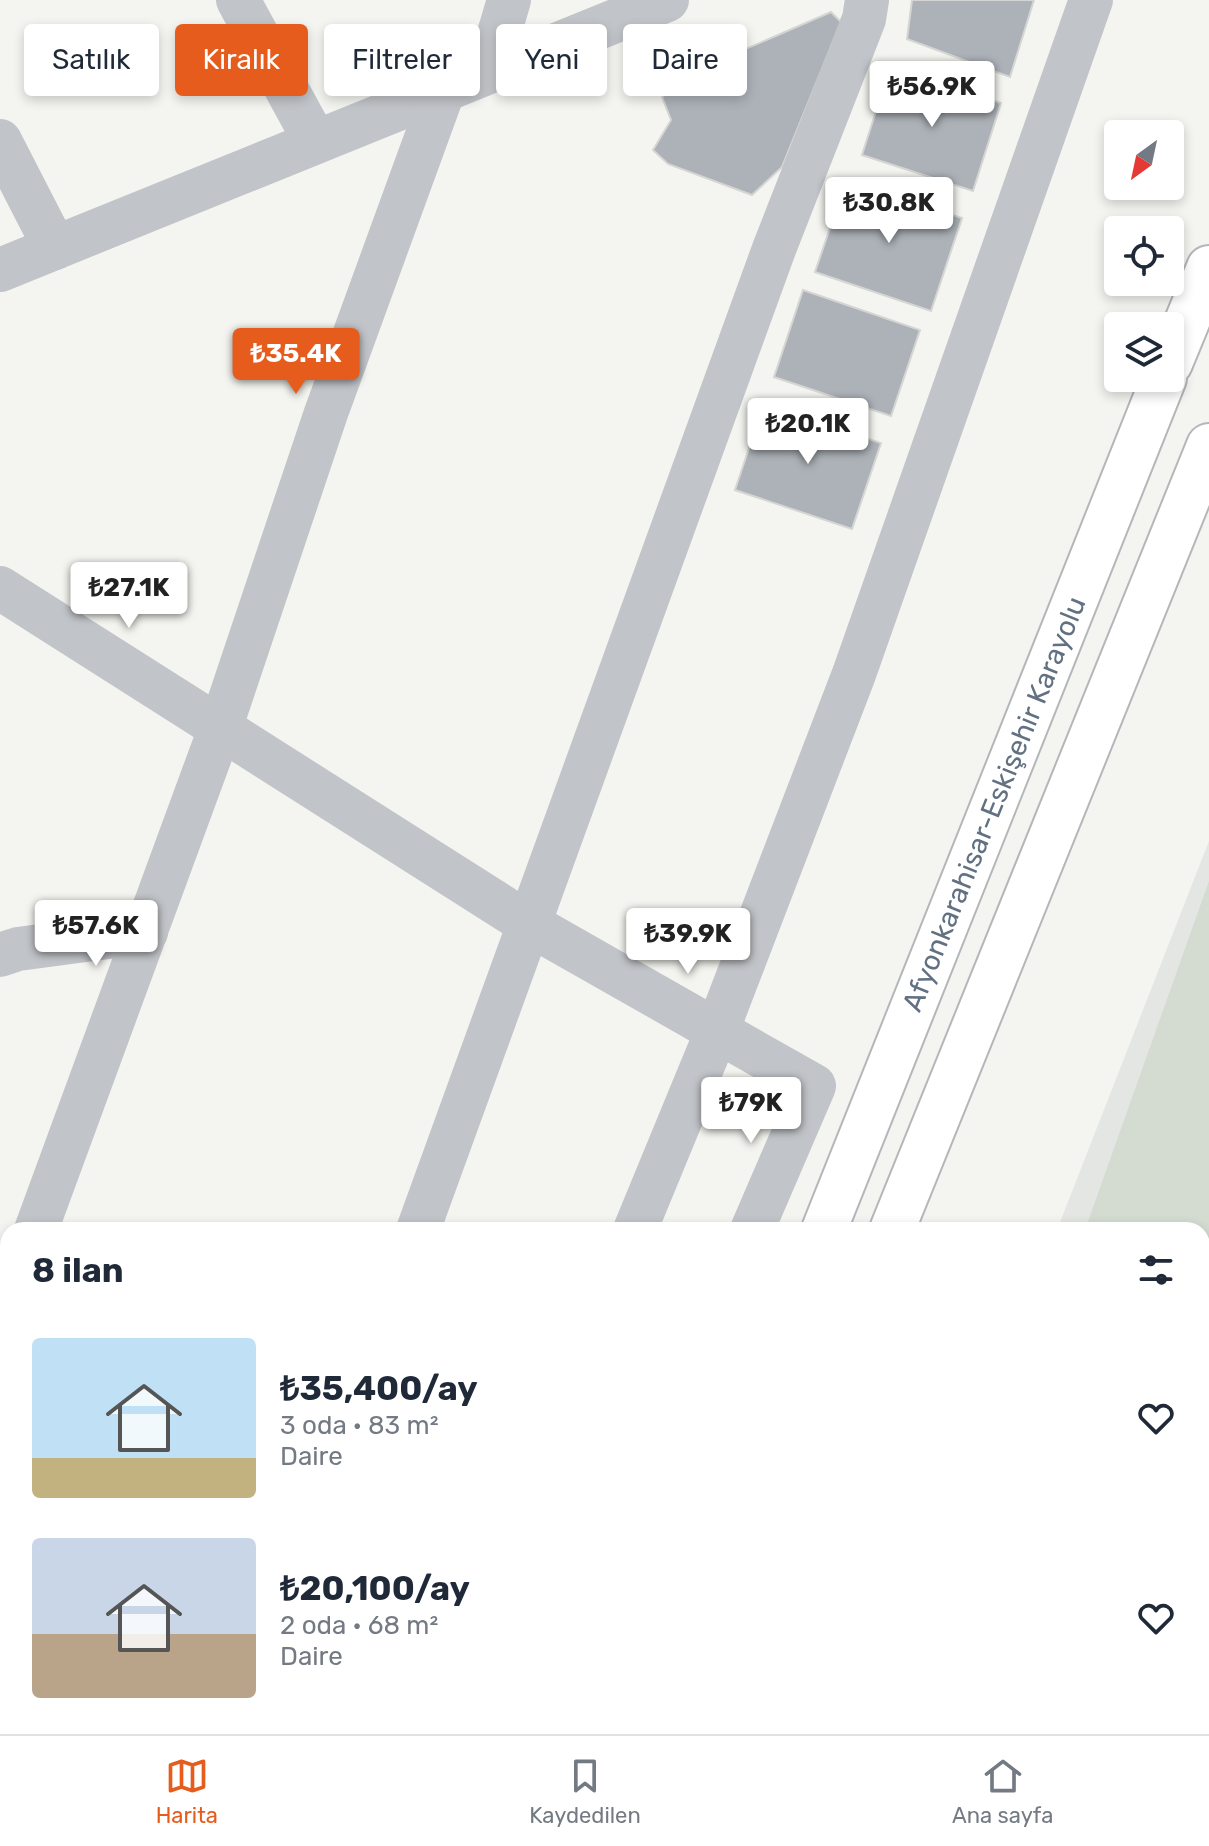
<!DOCTYPE html>
<html lang="tr">
<meta charset="utf-8">
<style>
:root{--surface:#fff;--page:#f2f2f3;--text:#1f2937;--muted:#747a83;--line:#e0e1e3;--accent:#e65c1d}
body{margin:0;font-family:Rubik,sans-serif;background:var(--page);color:var(--text);height:100vh;display:flex;flex-direction:column;font-size:30px;white-space:nowrap}
*{box-sizing:border-box;margin:0}
p{font-size:26px;color:var(--muted)}
.icon{flex:none;width:44px;height:44px;fill:none;stroke:currentColor;stroke-width:2;stroke-linecap:round;stroke-linejoin:round}
.map{position:relative;flex:1;overflow:hidden}
.panel{position:absolute;left:0px;top:1222px;width:1210px;height:512px;display:flex;flex-direction:column;background:var(--surface);border-radius:24px 24px 0 0;box-shadow:0 4px 12px #0003}
.panel>*{flex:none}
.top-card{position:absolute;left:24px;top:24px;width:800px;height:72px;display:flex;gap:16px}
.needle{width:52px;rotate:213deg}
.controls{position:absolute;left:1104px;top:120px;display:grid;gap:16px}
.controls a{display:grid;place-items:center;width:80px;height:80px;border-radius:8px;background:var(--surface);box-shadow:0 4px 12px #0003;font-size:40px}
.price{position:absolute;translate:-50% -68px;padding:0 18px;border-radius:8px;background:#fff;color:#222;font-size:26px;line-height:52px;filter:drop-shadow(0 2px 4px #0008)}
.price::after{content:'';position:absolute;left:50%;top:48px;width:24px;height:18px;margin-left:-12px;background:inherit;clip-path:polygon(0 0,100% 0,50% 100%)}
.price.current{background:var(--accent);color:#fff}
ul{padding:0;list-style:none}
li{display:flex;align-items:center;gap:24px;height:200px;padding:0 32px}
li span{display:grid;place-items:center;flex:none;width:224px;height:160px;border-radius:8px;color:#555}
li>.icon{margin-inline-start:auto}
span .icon{width:96px;height:96px;fill:#fffc;stroke-width:1}
li b{font-size:34px}
h2{display:flex;justify-content:space-between;align-items:center;height:96px;padding:0 32px;font-size:34px}
.tag{padding:0 28px;border-radius:8px;background:var(--surface);box-shadow:0 4px 12px #0003;font-size:28px;line-height:72px}
.tag.current{background:var(--accent);color:#fff}
.tabs{display:flex;justify-content:space-around;align-items:center;height:112px;border-top:2px solid var(--line);background:var(--surface);font-size:22px;color:var(--muted)}
.tabs a{display:grid;justify-items:center;gap:4px}
.tabs .current{color:var(--accent)}
.map>svg:first-child{display:block}
.built{fill:#e4e6e3}
.green{fill:#d4dbd1}
.building{fill:#acb2b8;stroke:#d5d5d3;stroke-width:2}
.lines{fill:none;stroke-linecap:round;stroke-linejoin:round}
.highway-casing{stroke:#b4b7ba;stroke-width:48}
.minor{stroke:#c1c4c8;stroke-width:44}
.highway{stroke:#fff;stroke-width:44}
.labels{text-anchor:middle;dominant-baseline:central;stroke-width:8;stroke-linejoin:round;paint-order:stroke}
.street-label{font-size:28px;fill:#627182;stroke:#fff}
</style>
<div class="map">
<svg width="1209" height="1734" viewBox="0 0 1209 1734">
<rect width="100%" height="100%" fill="#f4f4f0"/>
<!-- built -->
<path class="built" d="M1209,841V1734H857L861,1726H1202V1230H1057Z"/>
<!-- green -->
<path class="green" d="M1209,881V1734H903L906,1726H1202V1230H1085Z"/>
<!-- building -->
<g class="building">
<path d="M912,0H1034L1010,77L907,39Z"/>
<path d="M831,12L841,22L782,167L752,195L668,164L653,150L671,120L662,97L683,76Z"/>
<path d="M890,67L1001,103L973,191L862,155Z"/>
<path d="M847,178L962,218L931,311L815,272Z"/>
<path d="M803,290L920,330L891,416L774,377Z"/>
<path d="M764,403L881,443L852,529L735,490Z"/>
</g>
<g class="lines">
<!-- highway casing -->
<g class="highway-casing">
<g id="highway">
<path d="M1170,363L1209,268"/>
<path d="M824,1230L1164,378"/>
<path d="M892,1230L1209,446"/>
<path d="M615,1734L618,1726"/>
<path d="M689,1734L693,1726"/>
</g>
</g>
<!-- minor -->
<g class="minor">
<path d="M238,0L315,141"/>
<path d="M488,71L509,0"/>
<path d="M0,141L55,248"/>
<path d="M0,270L667,0"/>
<path d="M0,588L529,924L814,1086L752,1230"/>
<path d="M0,955L18,949L146,932"/>
<path d="M36,1230L220,729L326,413L444,89"/>
<path d="M418,1230L774,249L864,19L867,0"/>
<path d="M635,1230L717,1031L854,674L1091,0"/>
<path d="M0,1329L8,1307"/>
<path d="M0,1410L8,1412"/>
<path d="M236,1734L239,1726"/>
<path d="M454,1734L457,1726"/>
<path d="M538,1734L541,1726"/>
</g>
<!-- highway -->
<use href="#highway" class="highway"/>
</g>
<g class="labels">
<!-- street labels -->
<g class="street-label">
<text transform="translate(994 804) rotate(-68)">Afyonkarahisar-Eskişehir Karayolu</text>
</g>
</g>
</svg>
<div class="controls">
<a><svg class="needle" viewBox="-14 -14 28 28"><path d="M0-13l5 13h-10z" fill="#e53935"/><path d="M0 13l5-13h-10z" fill="#747a83"/></svg></a>
<a><svg class="icon" aria-label="locate" viewBox="0 0 24 24"><circle cx="12" cy="12" r="6"/><path d="M12 2v4M12 18v4M2 12h4M18 12h4"/></svg></a>
<a><svg class="icon" aria-label="layers" viewBox="0 0 24 24"><path d="M12 4l9 5-9 5-9-5zM3 14l9 5 9-5"/></svg></a>
</div>
<b class="price" style="left:932px;top:129px">₺56.9K</b>
<b class="price" style="left:889px;top:245px">₺30.8K</b>
<b class="price current" style="left:296px;top:396px">₺35.4K</b>
<b class="price" style="left:808px;top:466px">₺20.1K</b>
<b class="price" style="left:129px;top:630px">₺27.1K</b>
<b class="price" style="left:96px;top:968px">₺57.6K</b>
<b class="price" style="left:688px;top:976px">₺39.9K</b>
<b class="price" style="left:751px;top:1145px">₺79K</b>
<div class="top-card">
<a class="tag">Satılık</a>
<a class="tag current">Kiralık</a>
<a class="tag">Filtreler</a>
<a class="tag">Yeni</a>
<a class="tag">Daire</a>
</div>
<section class="panel">
<h2>8 ilan<svg class="icon" aria-label="filters" viewBox="0 0 24 24"><path d="M4 7h16M4 17h16"/><circle cx="9" cy="7" r="2"/><circle cx="15" cy="17" r="2"/></svg></h2>
<ul>
<li><span style="background:linear-gradient(#bfe0f5 75%,#c2b280 0)"><svg class="icon" aria-label="home" viewBox="0 0 24 24"><path d="M3 11l9-7 9 7M6 9v11h12V9"/></svg></span><div><b>₺35,400/ay</b><p>3 oda · 83 m²</p><p>Daire</p></div><svg class="icon" aria-label="heart" viewBox="0 0 24 24"><path d="M12 20l-8-8c-3-5 5-10 8-4 3-6 11-1 8 4z"/></svg></li>
<li><span style="background:linear-gradient(#c9d6e8 60%,#b9a48a 0)"><svg class="icon" aria-label="home" viewBox="0 0 24 24"><path d="M3 11l9-7 9 7M6 9v11h12V9"/></svg></span><div><b>₺20,100/ay</b><p>2 oda · 68 m²</p><p>Daire</p></div><svg class="icon" aria-label="heart" viewBox="0 0 24 24"><path d="M12 20l-8-8c-3-5 5-10 8-4 3-6 11-1 8 4z"/></svg></li>
</ul>
</section>
</div>
<nav class="tabs">
<a class="current"><svg class="icon" aria-label="map" viewBox="0 0 24 24"><path d="M3 6l6-2 6 2 6-2v14l-6 2-6-2-6 2zM9 4v14M15 6v14"/></svg>Harita</a>
<a><svg class="icon" aria-label="saved" viewBox="0 0 24 24"><path d="M7 4h10v16l-5-4-5 4z"/></svg>Kaydedilen</a>
<a><svg class="icon" aria-label="home" viewBox="0 0 24 24"><path d="M3 11l9-7 9 7M6 9v11h12V9"/></svg>Ana sayfa</a>
</nav>
